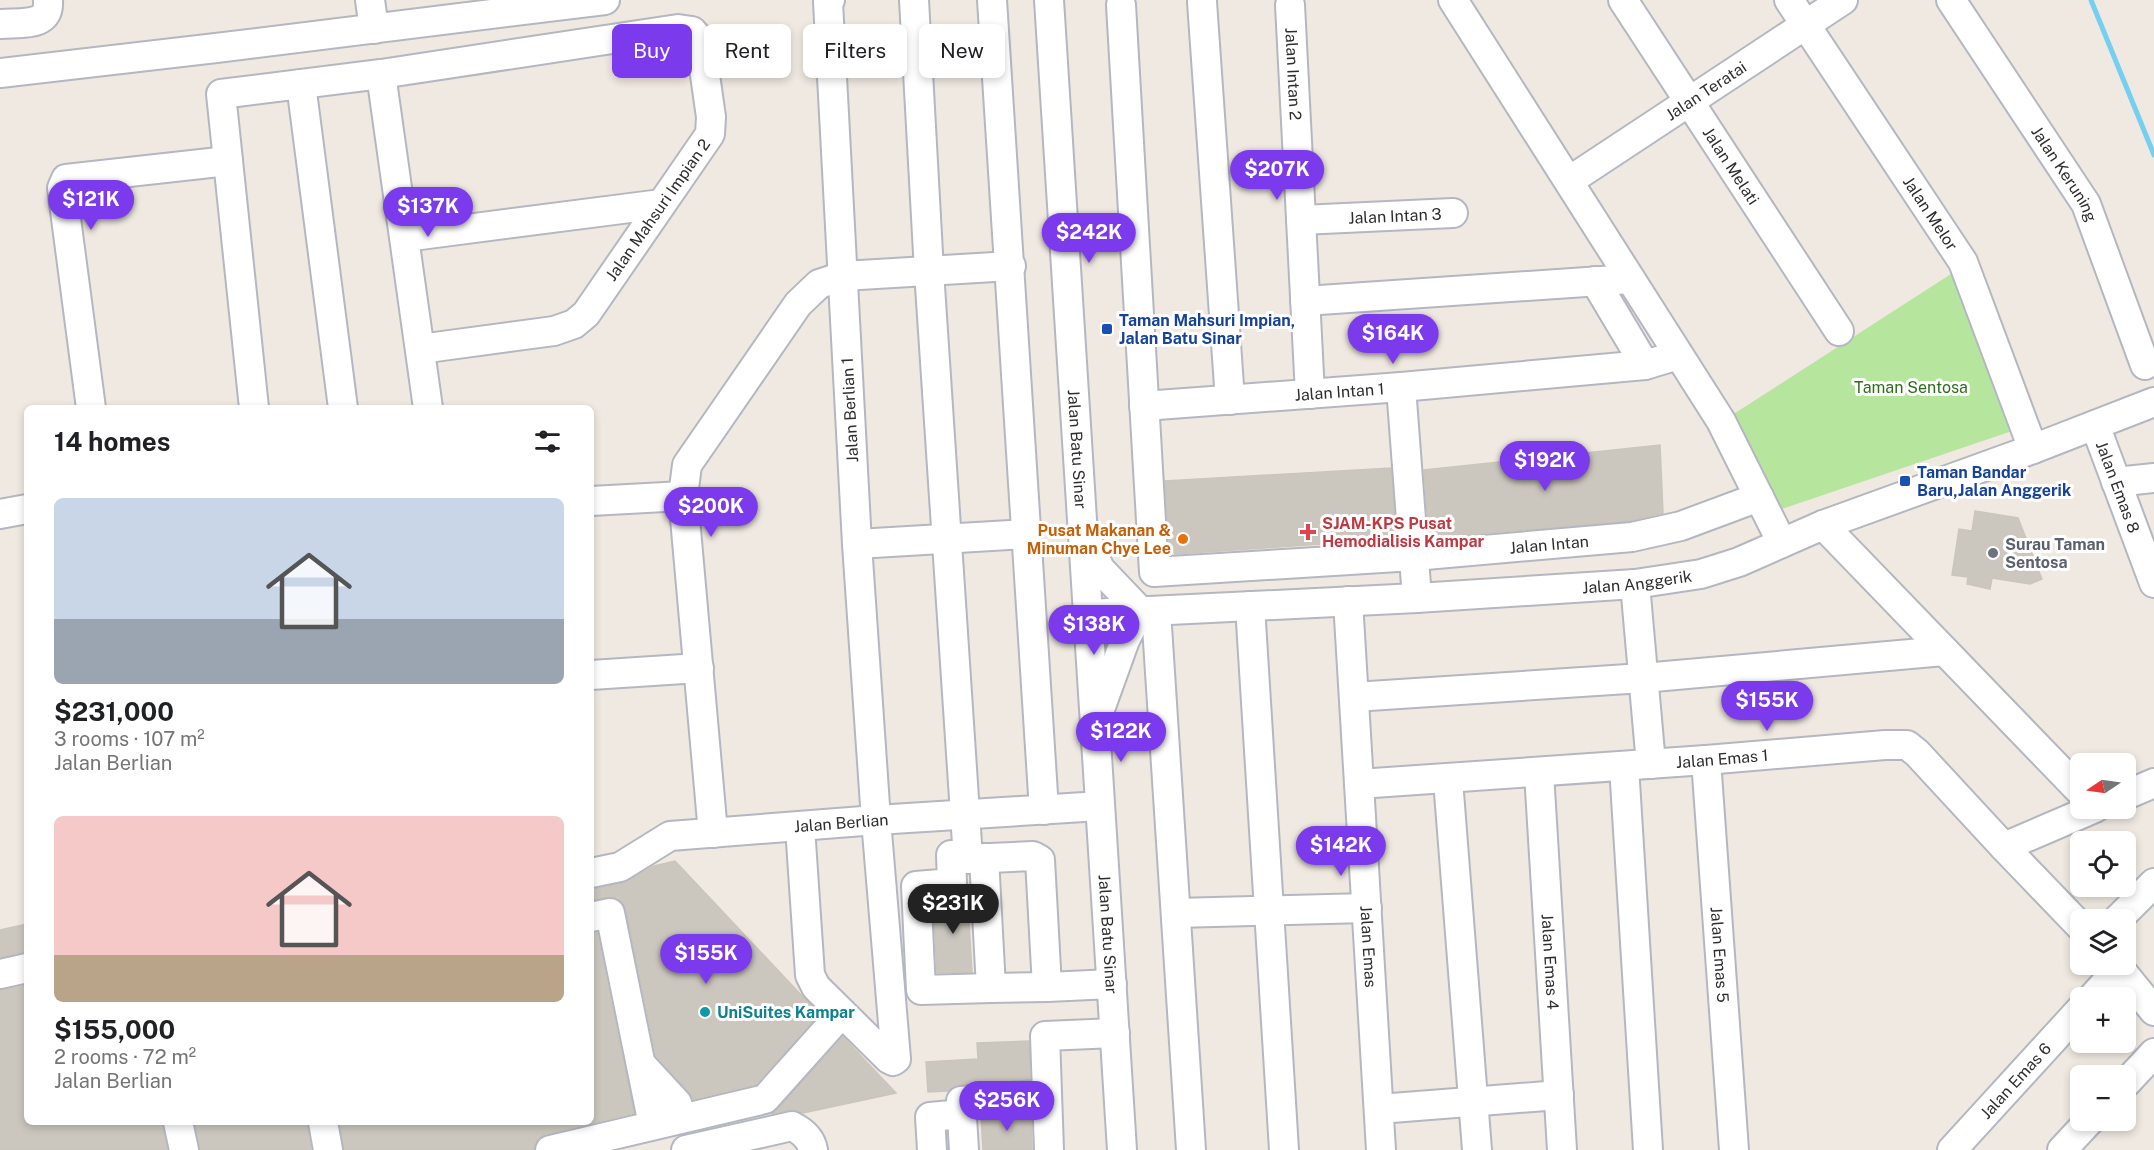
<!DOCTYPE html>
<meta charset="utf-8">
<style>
:root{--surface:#fff;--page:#f2f2f2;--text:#202124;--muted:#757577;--accent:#7c3aed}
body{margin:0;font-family:"Public Sans",sans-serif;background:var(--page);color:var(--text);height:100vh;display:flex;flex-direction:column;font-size:22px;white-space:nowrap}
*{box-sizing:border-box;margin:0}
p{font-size:20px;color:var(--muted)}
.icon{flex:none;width:33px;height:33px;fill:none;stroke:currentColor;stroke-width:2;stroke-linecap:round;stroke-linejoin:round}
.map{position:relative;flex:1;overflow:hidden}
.panel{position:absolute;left:24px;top:405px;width:570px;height:720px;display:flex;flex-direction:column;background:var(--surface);border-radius:9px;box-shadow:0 3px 9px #0003}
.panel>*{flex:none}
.top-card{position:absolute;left:612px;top:24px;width:570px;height:54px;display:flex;gap:12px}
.needle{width:39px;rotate:257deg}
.buttons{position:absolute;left:2070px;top:753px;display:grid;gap:12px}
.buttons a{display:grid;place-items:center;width:66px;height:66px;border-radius:9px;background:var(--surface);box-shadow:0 3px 9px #0003;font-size:30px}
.price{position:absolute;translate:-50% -51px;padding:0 14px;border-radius:21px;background:var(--accent);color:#fff;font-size:20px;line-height:39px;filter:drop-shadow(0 2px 3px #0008)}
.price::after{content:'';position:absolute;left:50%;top:36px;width:18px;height:14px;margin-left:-9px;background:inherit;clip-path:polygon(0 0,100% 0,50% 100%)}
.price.on{background:#222;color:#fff}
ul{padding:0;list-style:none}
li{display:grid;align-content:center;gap:12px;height:318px;padding:0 30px}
li span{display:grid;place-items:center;height:186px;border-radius:9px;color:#555}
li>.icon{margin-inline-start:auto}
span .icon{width:108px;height:108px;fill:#fffc;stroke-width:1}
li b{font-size:26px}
h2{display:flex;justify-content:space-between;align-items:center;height:72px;padding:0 30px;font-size:26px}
.chip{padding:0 21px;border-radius:9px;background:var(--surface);box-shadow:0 3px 9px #0003;font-size:21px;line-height:54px}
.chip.on{background:var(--accent);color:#fff}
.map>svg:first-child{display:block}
.green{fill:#b6e59e}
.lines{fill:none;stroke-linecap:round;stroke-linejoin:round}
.stream{stroke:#75cff0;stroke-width:5}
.building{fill:#cbc7bf;stroke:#cbc5ba;stroke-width:1.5}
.minor-casing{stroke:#b4b7c1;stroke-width:32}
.minor{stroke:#fff;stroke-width:28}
.transit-dot{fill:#1a4fb4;stroke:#fff;stroke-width:2}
.health-dot{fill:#e0444e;stroke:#fff;stroke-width:2}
.food-dot{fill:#e8710a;stroke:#fff;stroke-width:2}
.worship-dot{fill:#6b7280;stroke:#fff;stroke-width:2}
.culture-dot{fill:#0f9aa8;stroke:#fff;stroke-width:2}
.labels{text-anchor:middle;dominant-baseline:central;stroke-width:6;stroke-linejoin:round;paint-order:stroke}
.street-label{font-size:16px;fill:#2e2e2e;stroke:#fff}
.transit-label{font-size:16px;font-weight:bold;fill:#164399;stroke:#fff;text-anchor:start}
.park-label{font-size:16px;fill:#2c6e1b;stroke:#fff}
.health-label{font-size:16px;font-weight:bold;fill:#be3a42;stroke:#fff;text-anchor:start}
.food-label{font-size:16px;font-weight:bold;fill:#c56008;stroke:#fff;text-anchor:end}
.worship-label{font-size:16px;font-weight:bold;fill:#5b616d;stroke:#fff;text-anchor:start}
.culture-label{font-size:16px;font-weight:bold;fill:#0d838f;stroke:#fff;text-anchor:start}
</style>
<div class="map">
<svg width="2154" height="1150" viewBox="0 0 2154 1150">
<rect width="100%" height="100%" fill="#efe9e1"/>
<!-- green -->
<path class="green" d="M1951,274L2012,431L1776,511L1729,417Z"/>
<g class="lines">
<!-- stream -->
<path class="stream" d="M2091,0L2154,155"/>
</g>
<!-- building -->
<g class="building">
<path d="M1660,445L1663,513L1629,521L1429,538L1424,470Z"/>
<path d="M1391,468L1396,539L1175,554L1169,544L1165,481Z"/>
<path d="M1975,511L2018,518L2042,579L2030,584L1992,578L1990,589L1967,584L1968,577L1952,575L1959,529L1972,531Z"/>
<path d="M675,861L819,1014L756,1084L693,1099L689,1092L656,1056L626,910L623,903L615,897L591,900V889L624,883L654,866Z"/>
<path d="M967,890L972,972L937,973L933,901L954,899L962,896Z"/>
<path d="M27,924V952L0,957V930Z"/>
<path d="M591,933H597L634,1113L546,1134L538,1138L534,1150H344L340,1122H591Z"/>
<path d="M27,985V1122H162L167,1150H0V990Z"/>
<path d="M843,1037L896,1093L803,1113L789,1110L771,1114L777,1110Z"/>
<path d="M1029,1041L1030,1079L960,1085L949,1091L928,1092L926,1062L978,1059L977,1043Z"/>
<path d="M1031,1112L1032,1150H983L981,1116Z"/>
<path d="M195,1122H307L311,1150H200Z"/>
</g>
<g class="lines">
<!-- minor casing -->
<g class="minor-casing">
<g id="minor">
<path d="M370,0L374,29"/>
<path d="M914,0L929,271L968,859L1033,856L1040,860L1047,987L1112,984"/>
<path d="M992,0L1044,810"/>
<path id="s1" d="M1049,0L1122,1150"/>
<path d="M1453,0L1721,421L1782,543"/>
<path id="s2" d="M1623,0L1839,331"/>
<path id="s3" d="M1789,0L1963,262L2033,449"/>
<path id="s4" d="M1951,0L2086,204L2145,365"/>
<path d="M1202,2L1230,400"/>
<path id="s5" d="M1121,5L1154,572L1414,556L1632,537L1681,526L1759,497"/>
<path id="s6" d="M1290,5L1310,394"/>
<path d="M0,24C21,22 50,28 48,0"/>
<path d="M0,73L216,48L605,0"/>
<path d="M381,74L428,408"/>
<path d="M301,84L343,408"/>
<path id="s7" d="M1569,181L1843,0"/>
<path id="s8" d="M1301,220L1453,213"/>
<path d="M405,237L661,204"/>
<path d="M1595,281L1645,365"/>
<path d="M1305,301L1630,279"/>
<path d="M1401,387L1417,598"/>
<path id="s9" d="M1144,406L1401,387L1645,365L1678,355"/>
<path d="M91,408L62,188L66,179L228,161"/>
<path d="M254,408L221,94L381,74L678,29L692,31L700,40L711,117L710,134L586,314L574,324L554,331L420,349"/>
<path id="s10" d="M2095,425L2154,583"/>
<path d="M2116,482L2154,478"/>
<path d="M591,501L683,496"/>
<path d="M0,514L27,509"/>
<path d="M1823,525L2080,791"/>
<path d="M1088,542L1100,569L1140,611"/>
<path d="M857,544L1028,534"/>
<path d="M1635,584L1651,764"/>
<path id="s11" d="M1348,601L1381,1150"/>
<path d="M1250,606L1284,1150"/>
<path d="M1156,611L1191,1150"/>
<path id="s12" d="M1088,614L1417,598L1635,584L1701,574L1739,562L1823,525L2033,449L2154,402"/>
<path d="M591,675L699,668"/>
<path d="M1354,697L1643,678L1944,651"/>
<path d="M1099,712L1125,640L1140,611"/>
<path id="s13" d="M1706,760L1734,1150"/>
<path d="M1624,766L1648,1150"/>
<path id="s14" d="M1539,773L1562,1150"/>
<path d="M1448,780L1477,1150"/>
<path id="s15" d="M1359,784L1706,760L1885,745H1907L1917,753L2004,847L2080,926"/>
<path d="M2126,795L2154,783"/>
<path d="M800,827L810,975L816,987L889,1059L893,1061L896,1059L876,820L857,544L828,2L830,0"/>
<path d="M713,833L683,496L687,465L798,304L819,284L843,276L1011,266"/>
<path d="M2004,847L2095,808"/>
<path d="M968,854L951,855L952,883L916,886L921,990L991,988"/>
<path d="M984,858L991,988L1047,987"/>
<path id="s16" d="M591,873L620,867L670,836L876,820L1100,806"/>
<path d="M1176,913L1367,908"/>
<path d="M591,917L610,913L653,1125"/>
<path d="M2117,920L2154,883"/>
<path d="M2116,964L2154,1011"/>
<path d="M0,974L27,968"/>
<path d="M2092,998L2119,968"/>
<path d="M641,1064L677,1103L682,1118"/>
<path d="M2126,1083L2154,1053"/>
<path d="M1379,1109L1559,1095"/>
<path d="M178,1122L184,1150"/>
<path d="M323,1122L328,1150"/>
<path d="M550,1150L765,1099L842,1013"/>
<path d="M686,1150L792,1126C802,1131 811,1138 813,1150"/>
<path d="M932,1150L930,1117L962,1114"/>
<path d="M964,1150L961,1101L1047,1094"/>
<path d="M1049,1150L1045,1036L1115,1033"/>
<path id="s17" d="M1952,1150L2080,1010"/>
<path d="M2062,1150L2090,1120"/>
</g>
</g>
<!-- minor -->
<use href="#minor" class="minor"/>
</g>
<!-- markers -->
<g class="transit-dot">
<rect x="1101" y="323" width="12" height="12" rx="3"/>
<rect x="1899" y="475" width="12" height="12" rx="3"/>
</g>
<path class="health-dot" d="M1305 523h6v6h6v6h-6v6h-6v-6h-6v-6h6z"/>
<circle class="food-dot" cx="1183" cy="539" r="6"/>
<circle class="worship-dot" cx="1993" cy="553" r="6"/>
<circle class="culture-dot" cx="705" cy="1012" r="6"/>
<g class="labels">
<!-- street labels -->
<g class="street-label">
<text stroke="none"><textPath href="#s6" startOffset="69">Jalan Intan 2</textPath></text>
<text stroke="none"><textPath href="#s7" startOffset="164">Jalan Teratai</textPath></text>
<text stroke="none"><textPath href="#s2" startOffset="198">Jalan Melati</textPath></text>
<text stroke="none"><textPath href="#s4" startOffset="208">Jalan Keruning</textPath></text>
<text transform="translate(658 210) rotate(-55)">Jalan Mahsuri Impian 2</text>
<text stroke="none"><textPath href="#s3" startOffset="256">Jalan Melor</textPath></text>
<text stroke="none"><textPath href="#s8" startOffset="94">Jalan Intan 3</textPath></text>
<text stroke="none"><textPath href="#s9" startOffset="196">Jalan Intan 1</textPath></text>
<text transform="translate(850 410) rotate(-93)">Jalan Berlian 1</text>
<text stroke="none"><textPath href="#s1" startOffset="450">Jalan Batu Sinar</textPath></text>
<text stroke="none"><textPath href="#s10" startOffset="66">Jalan Emas 8</textPath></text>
<text stroke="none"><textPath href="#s5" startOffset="964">Jalan Intan</textPath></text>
<text stroke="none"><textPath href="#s12" startOffset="550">Jalan Anggerik</textPath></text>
<text stroke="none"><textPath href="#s15" startOffset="364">Jalan Emas 1</textPath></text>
<text stroke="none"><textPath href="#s16" startOffset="260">Jalan Berlian</textPath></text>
<text stroke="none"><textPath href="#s1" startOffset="936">Jalan Batu Sinar</textPath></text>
<text stroke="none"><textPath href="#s11" startOffset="346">Jalan Emas</textPath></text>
<text stroke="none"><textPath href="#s13" startOffset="195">Jalan Emas 5</textPath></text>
<text stroke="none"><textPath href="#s14" startOffset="189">Jalan Emas 4</textPath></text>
<text stroke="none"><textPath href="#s17" startOffset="94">Jalan Emas 6</textPath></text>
</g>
<!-- transit labels -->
<g class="transit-label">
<text x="1119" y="320">Taman Mahsuri Impian,<tspan x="1119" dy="18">Jalan Batu Sinar</tspan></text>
<text x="1917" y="472">Taman Bandar<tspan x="1917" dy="18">Baru,Jalan Anggerik</tspan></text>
</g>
<!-- park labels -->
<g class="park-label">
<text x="1911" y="387">Taman Sentosa</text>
</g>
<!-- health labels -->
<g class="health-label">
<text x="1322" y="523">SJAM-KPS Pusat<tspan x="1322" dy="18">Hemodialisis Kampar</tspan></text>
</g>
<!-- food labels -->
<g class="food-label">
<text x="1171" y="530">Pusat Makanan &amp;<tspan x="1171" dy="18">Minuman Chye Lee</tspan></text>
</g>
<!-- worship labels -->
<g class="worship-label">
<text x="2005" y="544">Surau Taman<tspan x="2005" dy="18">Sentosa</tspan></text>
</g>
<!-- culture labels -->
<g class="culture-label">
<text x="717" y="1012">UniSuites Kampar</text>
</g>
</g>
</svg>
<div class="buttons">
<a><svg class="needle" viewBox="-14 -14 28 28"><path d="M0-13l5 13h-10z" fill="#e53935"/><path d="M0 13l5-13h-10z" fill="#757577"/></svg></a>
<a><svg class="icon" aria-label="locate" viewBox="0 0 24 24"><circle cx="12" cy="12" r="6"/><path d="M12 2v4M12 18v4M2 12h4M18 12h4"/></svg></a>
<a><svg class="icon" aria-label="layers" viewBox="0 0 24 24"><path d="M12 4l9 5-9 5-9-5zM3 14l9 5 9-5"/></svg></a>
<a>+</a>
<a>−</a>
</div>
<b class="price" style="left:1277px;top:201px">$207K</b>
<b class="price" style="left:91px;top:231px">$121K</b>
<b class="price" style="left:428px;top:238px">$137K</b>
<b class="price" style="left:1089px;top:264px">$242K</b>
<b class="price" style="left:1393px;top:365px">$164K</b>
<b class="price" style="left:1545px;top:492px">$192K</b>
<b class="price" style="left:711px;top:538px">$200K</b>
<b class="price" style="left:1094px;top:656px">$138K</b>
<b class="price" style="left:1767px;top:732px">$155K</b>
<b class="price" style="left:1121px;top:763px">$122K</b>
<b class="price" style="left:1341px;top:877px">$142K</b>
<b class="price on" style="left:953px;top:935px">$231K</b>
<b class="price" style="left:706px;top:985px">$155K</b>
<b class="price" style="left:1007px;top:1132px">$256K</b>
<div class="top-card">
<a class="chip on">Buy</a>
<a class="chip">Rent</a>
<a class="chip">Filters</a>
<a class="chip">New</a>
</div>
<section class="panel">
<h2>14 homes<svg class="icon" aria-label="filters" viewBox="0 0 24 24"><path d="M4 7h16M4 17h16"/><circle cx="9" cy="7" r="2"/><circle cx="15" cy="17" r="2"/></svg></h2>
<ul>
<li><span style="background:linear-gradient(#c9d6e8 65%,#9aa5b1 0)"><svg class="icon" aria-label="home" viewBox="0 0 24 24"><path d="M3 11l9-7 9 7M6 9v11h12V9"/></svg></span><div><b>$231,000</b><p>3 rooms · 107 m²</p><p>Jalan Berlian</p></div></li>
<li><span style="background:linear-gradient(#f6c9c9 75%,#b9a48a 0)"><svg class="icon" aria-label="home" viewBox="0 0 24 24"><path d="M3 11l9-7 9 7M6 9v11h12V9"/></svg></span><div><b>$155,000</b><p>2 rooms · 72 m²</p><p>Jalan Berlian</p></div></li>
</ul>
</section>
</div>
